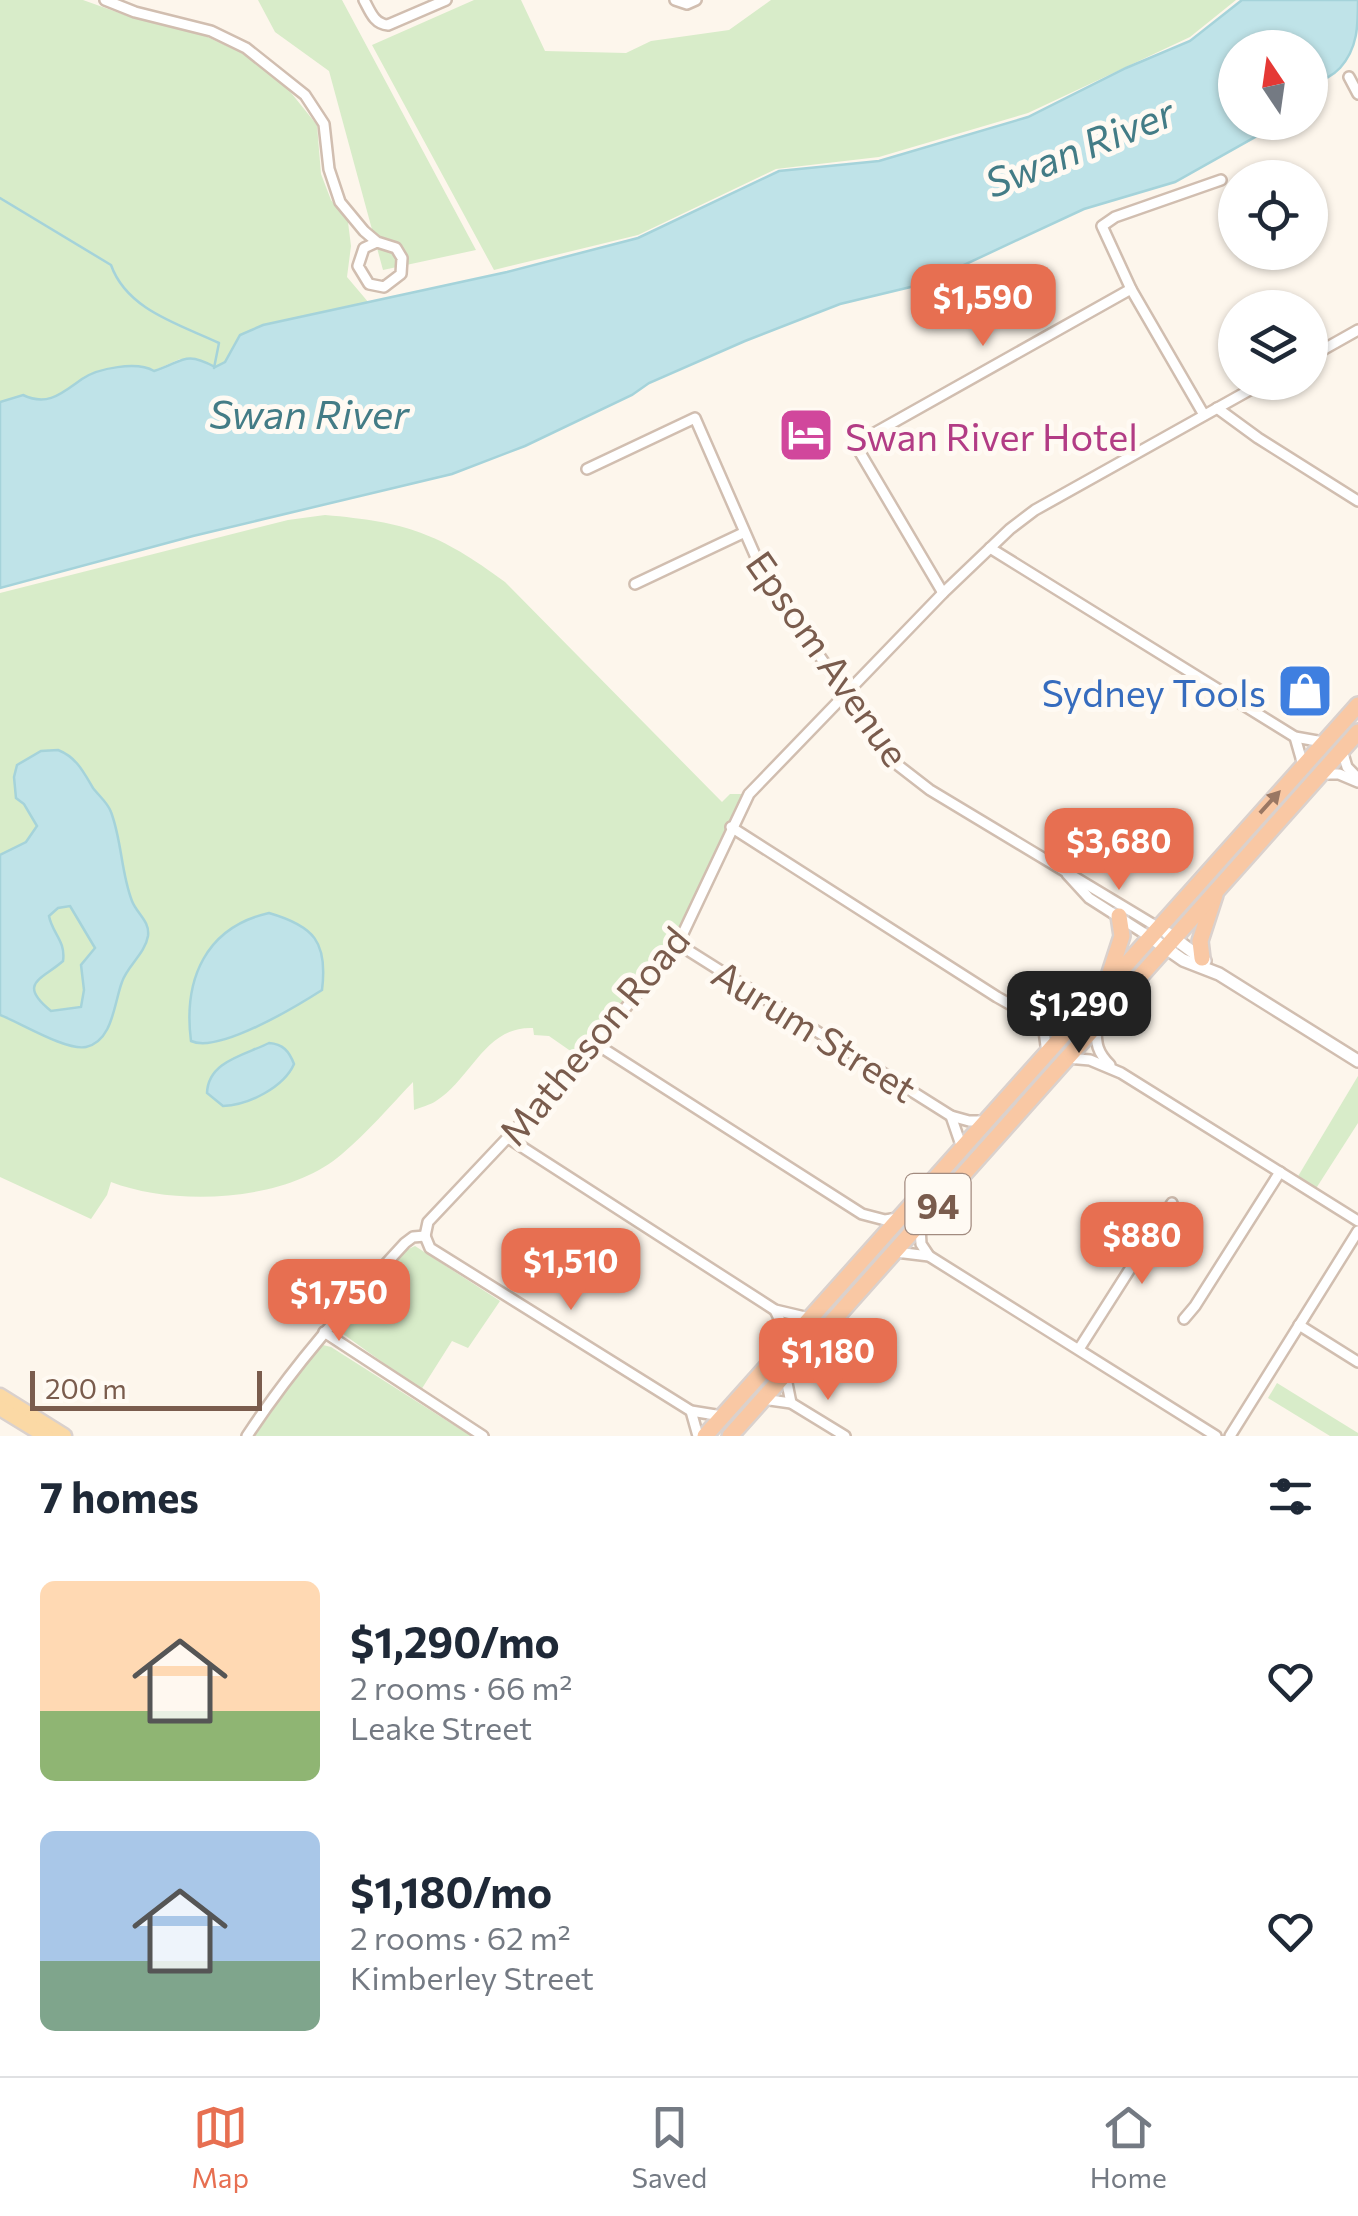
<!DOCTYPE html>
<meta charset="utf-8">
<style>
:root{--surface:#fff;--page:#f2f2f3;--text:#1f2937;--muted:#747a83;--line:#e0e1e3;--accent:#e76f51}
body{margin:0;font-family:Commissioner,sans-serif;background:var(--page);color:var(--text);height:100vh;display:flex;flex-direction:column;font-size:38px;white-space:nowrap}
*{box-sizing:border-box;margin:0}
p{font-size:32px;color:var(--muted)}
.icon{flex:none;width:55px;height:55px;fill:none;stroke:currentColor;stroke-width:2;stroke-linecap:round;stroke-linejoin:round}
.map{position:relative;height:1436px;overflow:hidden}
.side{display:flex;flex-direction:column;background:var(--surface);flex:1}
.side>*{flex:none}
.needle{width:65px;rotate:347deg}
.controls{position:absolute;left:1218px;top:30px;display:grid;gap:20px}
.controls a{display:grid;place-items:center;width:110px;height:110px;border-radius:50%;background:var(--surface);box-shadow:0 2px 8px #0004;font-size:50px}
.scale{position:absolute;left:30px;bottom:25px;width:232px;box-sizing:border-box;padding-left:10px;border:5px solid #7a5c4d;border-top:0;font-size:28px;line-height:35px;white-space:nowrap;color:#7a5c4d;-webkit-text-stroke:8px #fffaf3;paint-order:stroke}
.price{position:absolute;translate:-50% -85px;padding:0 22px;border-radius:20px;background:var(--accent);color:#fff;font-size:32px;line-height:65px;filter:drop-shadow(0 2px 5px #0008)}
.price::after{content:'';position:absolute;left:50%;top:60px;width:30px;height:22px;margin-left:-15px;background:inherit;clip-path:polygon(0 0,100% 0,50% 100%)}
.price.on{background:#222;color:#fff}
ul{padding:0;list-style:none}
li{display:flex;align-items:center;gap:30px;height:250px;padding:0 40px}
li span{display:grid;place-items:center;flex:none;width:280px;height:200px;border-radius:15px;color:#555}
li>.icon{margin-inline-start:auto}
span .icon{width:120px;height:120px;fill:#fffc;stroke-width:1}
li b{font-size:42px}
h2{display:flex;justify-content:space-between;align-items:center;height:120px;padding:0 40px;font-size:42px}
.tab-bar{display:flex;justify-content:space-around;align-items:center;height:140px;border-top:2px solid var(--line);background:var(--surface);font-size:28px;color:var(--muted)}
.tab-bar a{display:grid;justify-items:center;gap:5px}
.tab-bar .on{color:var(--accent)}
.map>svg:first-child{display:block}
.green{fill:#d8ecc9}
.water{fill:#bfe3e8;stroke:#a5d3da;stroke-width:2.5;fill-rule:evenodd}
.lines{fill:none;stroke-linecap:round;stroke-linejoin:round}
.stream{stroke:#a5d3da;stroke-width:2.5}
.minor-casing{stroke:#d1beb0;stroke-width:14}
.tertiary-casing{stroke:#d1beb0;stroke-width:16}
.primary-casing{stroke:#dad1cd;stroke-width:19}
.trunk-casing{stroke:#dad1cd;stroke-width:20}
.minor{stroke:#fff;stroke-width:9}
.tertiary{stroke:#fff;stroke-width:11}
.primary{stroke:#fbd9a5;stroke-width:14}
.trunk{stroke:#f9c8a4;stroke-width:15}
.oneway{fill:#9a7763}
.labels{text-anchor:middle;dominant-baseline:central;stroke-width:10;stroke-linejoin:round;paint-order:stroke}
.shield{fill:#fffaf3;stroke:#a28b7f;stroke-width:2.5}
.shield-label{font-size:35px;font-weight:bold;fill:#7a5c4d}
.hotel-label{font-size:38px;fill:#b23c85;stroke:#fffaf3;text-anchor:start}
.street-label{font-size:38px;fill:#7a5c4d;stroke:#fffaf3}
.shop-label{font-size:38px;fill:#366cbe;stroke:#fffaf3;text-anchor:end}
.water-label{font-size:40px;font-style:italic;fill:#437c86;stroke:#fffaf3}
</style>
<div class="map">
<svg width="1358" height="1436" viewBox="0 0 1358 1436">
<rect width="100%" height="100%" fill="#fdf6ec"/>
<!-- green -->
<g class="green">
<path d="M0,0H83L125,15L201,34L242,53L288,89L317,125L321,174L331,200L348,222L351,246L347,277L369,303L263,325L240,335L225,362L214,367L180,359L153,371L82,379C60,404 30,401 0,402Z"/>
<path d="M258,0H342L476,250L383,270L329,71L275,32Z"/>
<path d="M474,0H521L545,51L626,53L651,41L729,30L771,0H1236L1190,37L1028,113L879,157L776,169L638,235L494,270L372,45Z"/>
<path d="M325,515C406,522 439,533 505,582L722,802L730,794H749L678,944L582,1059L549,1036L534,1035L533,1028C485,1026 472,1078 436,1101C430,1105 421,1107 414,1110L413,1082C390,1106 367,1133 342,1154C287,1202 176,1207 111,1182L107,1195L91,1219L0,1177V593L288,520Z"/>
<path d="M1358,1076V1123L1315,1190L1297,1178Z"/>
<path d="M415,1246L500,1301L468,1348L452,1341L421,1390L339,1331L341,1324L406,1250Z"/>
<path d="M323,1345L331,1347L471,1436H255L313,1351Z"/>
<path d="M1277,1383L1358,1433V1436H1330L1268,1398Z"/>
</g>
<!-- water -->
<g class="water">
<path d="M1242,0H1358C1358,25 1358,48 1340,68C1329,80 1322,76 1310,93V48H1235V122L1280,123L1175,182L1084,209L923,284L840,304L745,341L649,383L632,395L525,446L452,474L193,536L0,588V402L23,395C48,407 62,393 82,379C98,368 137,361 154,371C183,362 184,350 215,367L225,362L240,335L263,325L507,272L638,238L779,171L879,161L1028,117L1126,68L1190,41Z"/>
<path d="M58,750C76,757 83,771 93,788C99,796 108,803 111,812C122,841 121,873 132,901C137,914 150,921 148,936C145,954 127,966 122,982C114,1003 113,1041 86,1047C66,1051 21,1023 0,1015V855L26,842L37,826L24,804L16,798L14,777L17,765L41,751ZM70,906L95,948L81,965L84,990L81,1007L51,1011C16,983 43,979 63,961C66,941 52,933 49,916L58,908Z"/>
<path d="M269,913C314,926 328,942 322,990C297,1006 218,1054 191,1041C183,979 206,927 269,913Z"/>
<path d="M269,1043C283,1044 289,1051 294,1064C284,1087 249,1105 223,1106L207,1093C208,1061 245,1055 269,1043Z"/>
</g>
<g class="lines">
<!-- stream -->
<path class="stream" d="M0,198L111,265C127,310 179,324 219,343L214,368"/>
<!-- minor casing -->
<g class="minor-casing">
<g id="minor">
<path d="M105,0L135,12L211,31L246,48L305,95L324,124L329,169L340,202L364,231L377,242L396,248L402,258L401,274L384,287L369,284L358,266L364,248L377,242"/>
<path d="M364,0C370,11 374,24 388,25L446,0"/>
<path d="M675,0L687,4L696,0"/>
<path d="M1349,77L1358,94"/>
<path d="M1310,357L1358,330"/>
<path d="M1217,408L1258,438L1358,501"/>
<path d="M1204,415L1131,289L1102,226L1115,217L1221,180"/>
<path d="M587,469L695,418L765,578L877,738L899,766L930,790L1159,928"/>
<path d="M990,548L1295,737L1323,742"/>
<path d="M635,584L743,533"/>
<path d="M943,593L855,444L1131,289"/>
<path d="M1295,737L1303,765"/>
<path d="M1342,750L1347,767L1358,778"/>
<path d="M1322,774H1339L1358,782"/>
<path d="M731,827L997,997L1031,1016L1069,1027"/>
<path d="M1067,874L1089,898L1150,937"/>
<path d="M678,944L951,1116L969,1121H985"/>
<path d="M1033,1018L1044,1031L1047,1053"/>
<path d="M1096,1026C1096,1044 1097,1052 1110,1065"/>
<path d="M596,1044L862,1214L885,1220L898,1218"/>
<path d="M1067,1058L1090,1060L1121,1073L1358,1221"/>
<path d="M951,1116L962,1148"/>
<path d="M508,1138L775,1310L809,1318"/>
<path d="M920,1227L921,1244L929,1256"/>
<path d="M425,1236L428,1222L596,1044L678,944L749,794L943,593L1010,529L1035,510L1264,382"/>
<path d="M425,1236L430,1248L691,1411L722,1416"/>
<path d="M896,1252L929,1256L1216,1436"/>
<path d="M775,1310L784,1329L785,1345"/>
<path d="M1184,1319L1195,1306L1280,1172"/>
<path d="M1299,1325L1358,1362"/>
<path d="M324,1332L483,1436"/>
<path d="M1079,1349L1172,1203"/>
<path d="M785,1373L791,1403"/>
<path d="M762,1399L791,1403L845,1436"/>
<path d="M691,1411L698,1436"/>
<path d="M247,1436C295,1363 346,1307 405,1243L413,1237L425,1236"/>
<path d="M1230,1436L1358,1231"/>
</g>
</g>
<!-- tertiary casing -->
<g class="tertiary-casing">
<g id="tertiary">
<path d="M1167,933L1205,961"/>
<path d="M1150,937L1183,960L1219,974L1358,1061"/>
</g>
</g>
<!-- primary casing -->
<g class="primary-casing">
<g id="primary">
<path d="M0,1396L64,1436"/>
<path d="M0,1408L46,1436"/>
</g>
</g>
<!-- trunk casing -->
<g class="trunk-casing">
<g id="trunk">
<path d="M1202,958L1200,941L1215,895"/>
<path d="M1107,982L1122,936L1119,916"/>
<path d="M705,1436L1358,705"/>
<path d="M730,1436L1358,732"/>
</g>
</g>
<!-- minor -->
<use href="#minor" class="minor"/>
<!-- tertiary -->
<use href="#tertiary" class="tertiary"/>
<!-- primary -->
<use href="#primary" class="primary"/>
<!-- trunk -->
<use href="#trunk" class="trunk"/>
</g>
<!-- one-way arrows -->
<defs><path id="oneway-solid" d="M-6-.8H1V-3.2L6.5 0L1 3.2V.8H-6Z" transform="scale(2.5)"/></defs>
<use class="oneway" href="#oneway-solid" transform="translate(1270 802) rotate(-48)"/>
<!-- icons -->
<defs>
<g id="hotel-square" transform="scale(2.875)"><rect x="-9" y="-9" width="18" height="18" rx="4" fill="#d1479c" stroke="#fffaf3"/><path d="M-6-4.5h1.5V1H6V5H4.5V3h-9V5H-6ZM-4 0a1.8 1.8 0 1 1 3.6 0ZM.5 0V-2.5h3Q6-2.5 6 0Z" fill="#fff"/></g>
<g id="shop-square" transform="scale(2.875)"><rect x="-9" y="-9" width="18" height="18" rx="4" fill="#3f7fe0" stroke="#fffaf3"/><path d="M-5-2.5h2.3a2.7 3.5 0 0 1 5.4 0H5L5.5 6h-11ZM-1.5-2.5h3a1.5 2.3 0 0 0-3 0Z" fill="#fff"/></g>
</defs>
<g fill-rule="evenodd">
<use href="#hotel-square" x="806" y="435"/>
<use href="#shop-square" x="1305" y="691"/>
</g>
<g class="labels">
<!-- shield labels -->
<rect class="shield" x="905.5" y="1174" width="65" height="60" rx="8"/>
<g class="shield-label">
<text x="938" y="1204">94</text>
</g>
<!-- hotel labels -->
<g class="hotel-label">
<text x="845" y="435">Swan River Hotel</text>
</g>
<!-- street labels -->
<g class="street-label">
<text transform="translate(829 658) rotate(55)">Epsom Avenue</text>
<text transform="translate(815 1030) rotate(32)">Aurum Street</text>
<text transform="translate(593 1035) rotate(-50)">Matheson Road</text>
</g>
<!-- shop labels -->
<g class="shop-label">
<text x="1266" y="691">Sydney Tools</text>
</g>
<!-- water labels -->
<g class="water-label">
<text transform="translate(1079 146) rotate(-22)">Swan River</text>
<text x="309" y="412">Swan River</text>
</g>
</g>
</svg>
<div class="controls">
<a><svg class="needle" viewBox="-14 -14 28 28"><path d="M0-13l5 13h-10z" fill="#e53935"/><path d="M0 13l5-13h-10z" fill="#747a83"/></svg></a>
<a><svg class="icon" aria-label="locate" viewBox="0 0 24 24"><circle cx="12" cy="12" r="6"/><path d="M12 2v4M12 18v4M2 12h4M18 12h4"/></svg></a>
<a><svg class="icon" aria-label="layers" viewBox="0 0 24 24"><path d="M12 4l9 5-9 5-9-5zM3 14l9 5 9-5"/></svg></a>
</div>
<div class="scale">200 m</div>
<b class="price" style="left:983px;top:349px">$1,590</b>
<b class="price" style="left:1119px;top:893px">$3,680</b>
<b class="price on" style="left:1079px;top:1056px">$1,290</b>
<b class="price" style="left:1142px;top:1287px">$880</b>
<b class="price" style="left:571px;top:1313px">$1,510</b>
<b class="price" style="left:339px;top:1344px">$1,750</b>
<b class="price" style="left:828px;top:1403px">$1,180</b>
</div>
<section class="side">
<h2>7 homes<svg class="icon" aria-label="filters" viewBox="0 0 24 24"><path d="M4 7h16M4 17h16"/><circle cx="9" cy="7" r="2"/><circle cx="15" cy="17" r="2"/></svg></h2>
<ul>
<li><span style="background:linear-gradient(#ffd9b3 65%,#8fb573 0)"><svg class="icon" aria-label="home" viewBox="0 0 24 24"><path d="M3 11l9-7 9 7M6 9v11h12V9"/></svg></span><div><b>$1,290/mo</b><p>2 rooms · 66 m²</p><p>Leake Street</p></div><svg class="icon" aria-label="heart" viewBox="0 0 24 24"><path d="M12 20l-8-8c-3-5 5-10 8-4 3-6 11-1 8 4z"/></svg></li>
<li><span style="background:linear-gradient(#a9c7e8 65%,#7fa58c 0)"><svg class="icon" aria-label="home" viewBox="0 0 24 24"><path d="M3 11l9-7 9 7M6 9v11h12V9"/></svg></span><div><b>$1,180/mo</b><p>2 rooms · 62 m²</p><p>Kimberley Street</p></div><svg class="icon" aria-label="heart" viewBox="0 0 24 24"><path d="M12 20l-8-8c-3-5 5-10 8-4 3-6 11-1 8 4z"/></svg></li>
</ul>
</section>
<nav class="tab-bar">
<a class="on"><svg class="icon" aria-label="map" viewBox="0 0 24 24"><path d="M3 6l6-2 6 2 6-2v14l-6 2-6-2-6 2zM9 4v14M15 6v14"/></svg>Map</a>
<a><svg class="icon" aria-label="saved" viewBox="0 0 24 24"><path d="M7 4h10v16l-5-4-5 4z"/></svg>Saved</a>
<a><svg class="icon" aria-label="home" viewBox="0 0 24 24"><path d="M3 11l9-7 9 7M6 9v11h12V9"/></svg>Home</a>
</nav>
